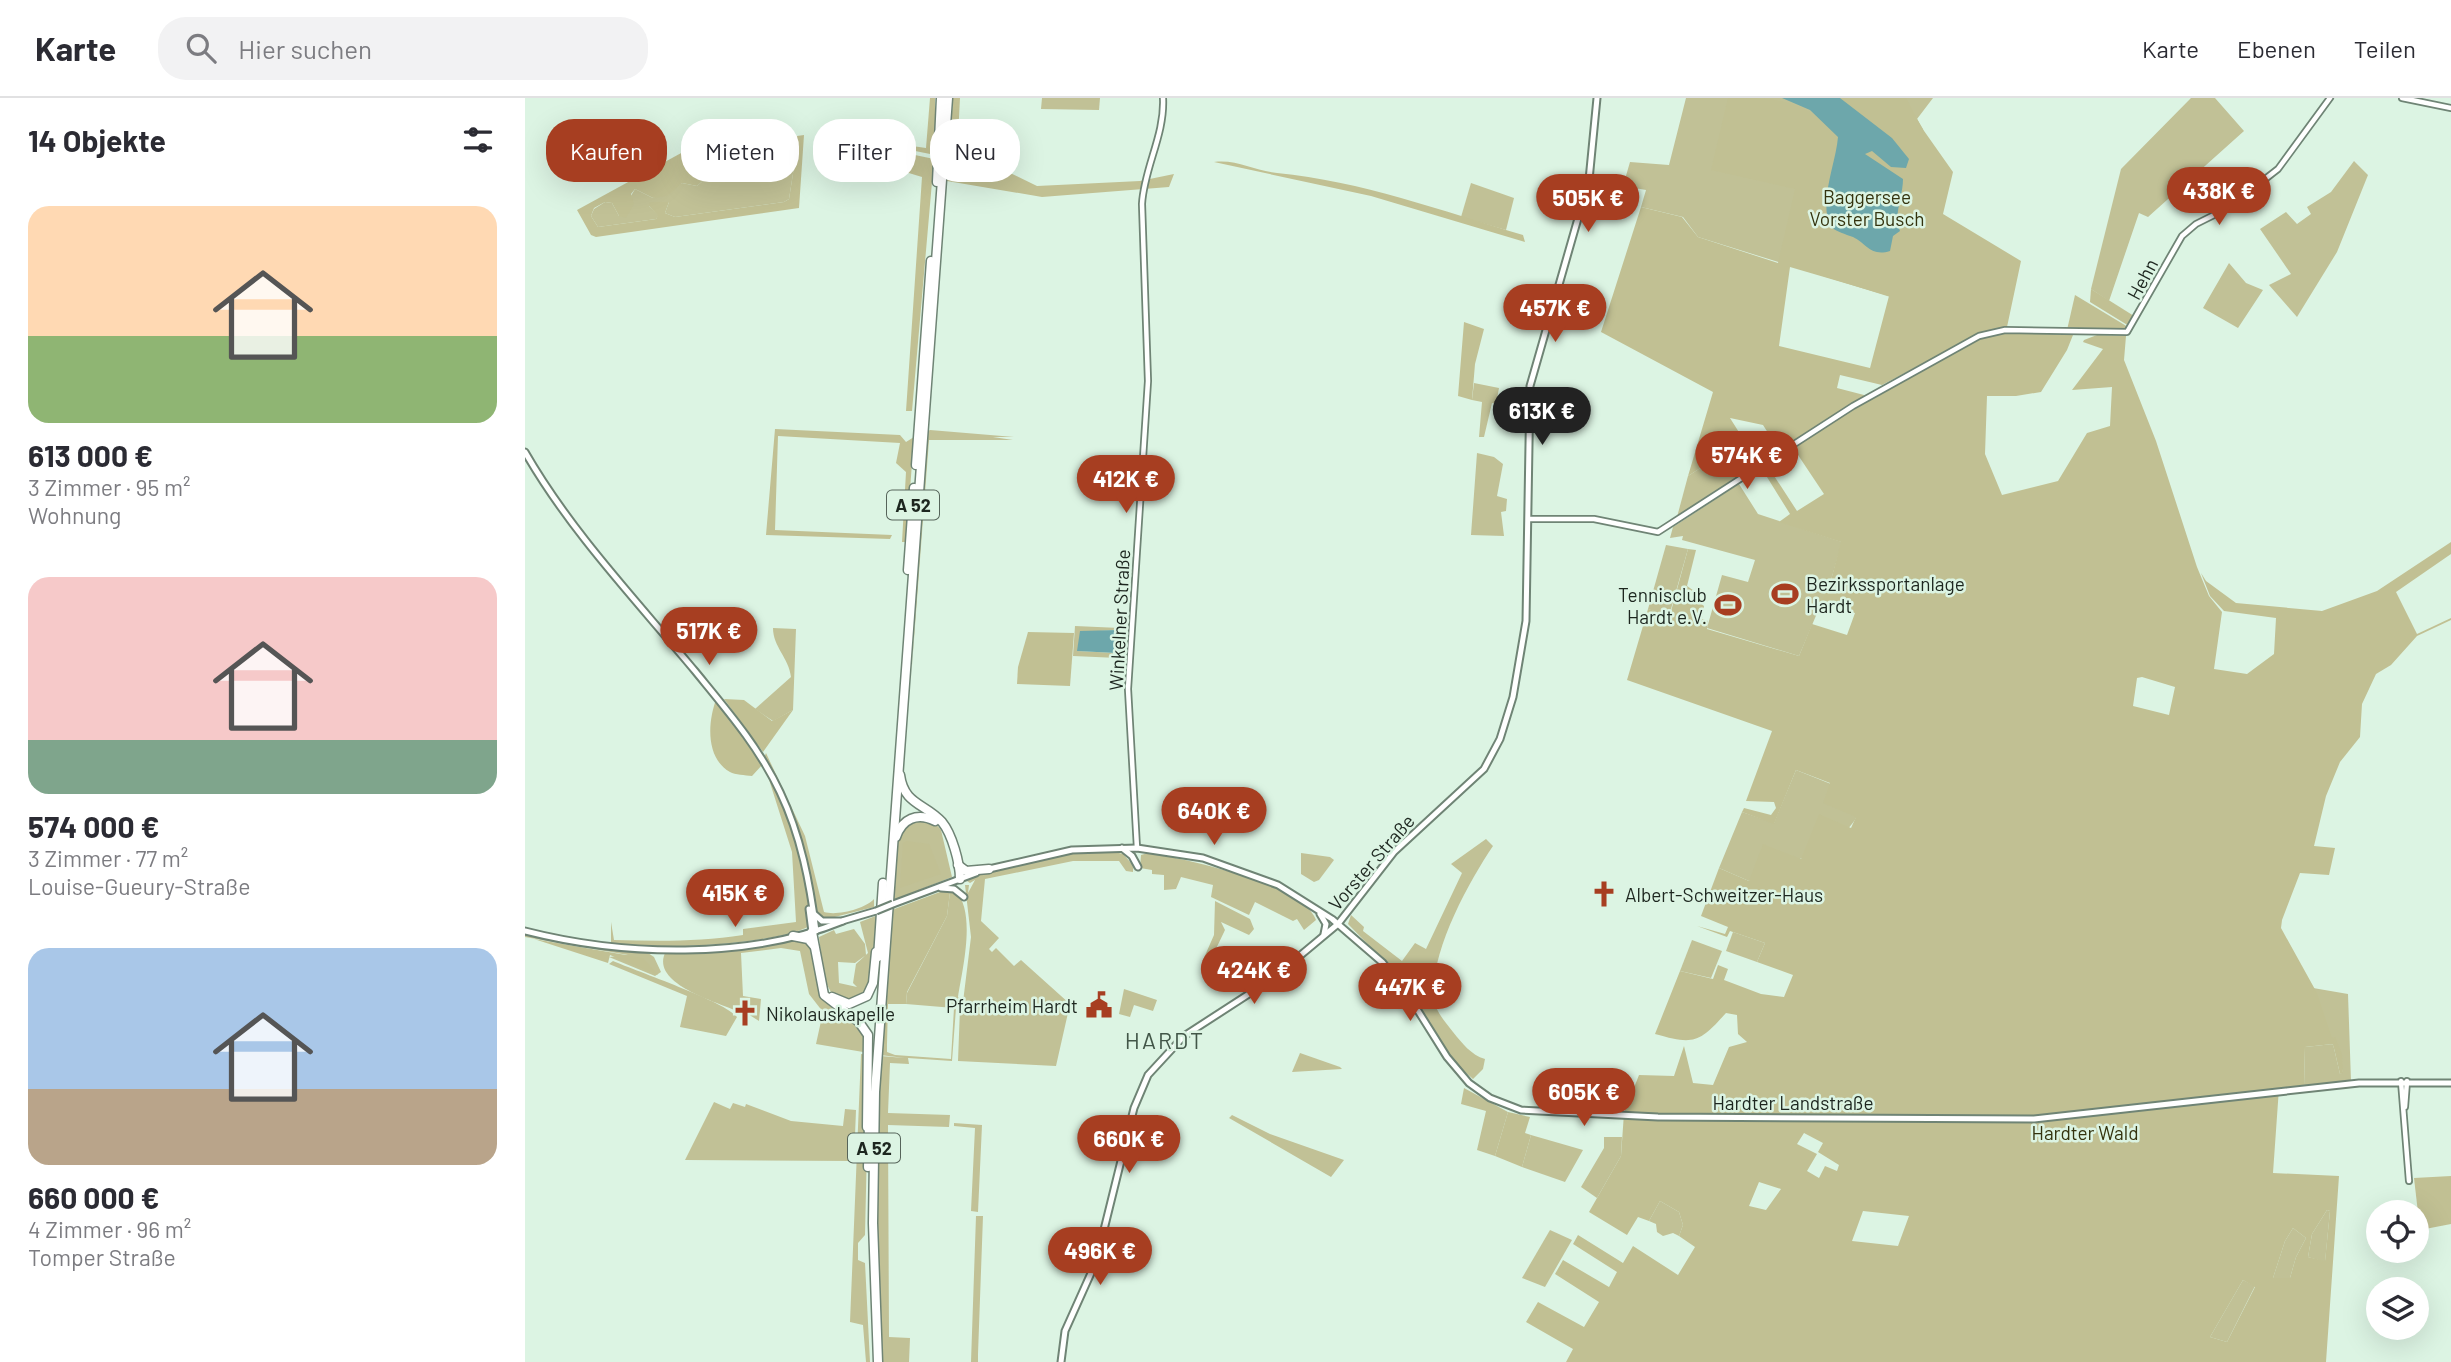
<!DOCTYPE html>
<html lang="de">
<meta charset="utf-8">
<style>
:root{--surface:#fff;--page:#f2f2f3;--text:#2b2b33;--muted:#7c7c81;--line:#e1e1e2;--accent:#a73e21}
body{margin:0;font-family:Barlow,sans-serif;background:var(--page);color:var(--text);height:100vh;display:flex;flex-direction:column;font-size:26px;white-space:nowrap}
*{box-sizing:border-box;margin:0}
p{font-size:23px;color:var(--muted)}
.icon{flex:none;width:38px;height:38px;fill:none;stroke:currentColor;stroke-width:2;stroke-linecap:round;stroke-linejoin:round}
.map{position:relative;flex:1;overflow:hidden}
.panel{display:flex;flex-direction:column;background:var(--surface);width:525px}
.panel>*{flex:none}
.guide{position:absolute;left:21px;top:21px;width:665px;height:63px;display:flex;gap:14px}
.buttons{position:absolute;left:1841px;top:1102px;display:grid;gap:14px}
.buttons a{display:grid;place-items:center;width:63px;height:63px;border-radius:50%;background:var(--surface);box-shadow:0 7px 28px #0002;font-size:35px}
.price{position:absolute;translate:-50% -60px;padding:0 16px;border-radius:24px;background:var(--accent);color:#fff;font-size:23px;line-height:46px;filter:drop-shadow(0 2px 4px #0008)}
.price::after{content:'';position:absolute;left:50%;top:42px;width:21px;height:16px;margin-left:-10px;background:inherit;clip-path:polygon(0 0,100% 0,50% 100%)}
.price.active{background:#222;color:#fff}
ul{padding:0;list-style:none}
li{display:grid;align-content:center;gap:14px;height:371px;padding:0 28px}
li span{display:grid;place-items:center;height:217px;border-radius:21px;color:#555}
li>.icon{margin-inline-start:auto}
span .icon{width:126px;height:126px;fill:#fffc;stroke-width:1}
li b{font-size:30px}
h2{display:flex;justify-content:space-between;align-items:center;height:84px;padding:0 28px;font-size:30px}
.tag{padding:0 24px;border-radius:28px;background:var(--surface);box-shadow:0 7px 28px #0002;font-size:24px;line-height:63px}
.tag.active{background:var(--accent);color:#fff}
header{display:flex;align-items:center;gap:42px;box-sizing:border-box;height:98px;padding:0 35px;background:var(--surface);border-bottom:2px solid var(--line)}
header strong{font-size:33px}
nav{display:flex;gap:38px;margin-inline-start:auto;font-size:24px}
.search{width:490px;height:63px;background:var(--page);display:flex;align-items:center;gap:18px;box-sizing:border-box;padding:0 24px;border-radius:28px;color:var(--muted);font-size:26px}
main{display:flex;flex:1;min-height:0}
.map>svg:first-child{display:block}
.green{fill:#c1c196;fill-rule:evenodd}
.forest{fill:#c1c093;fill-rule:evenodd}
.water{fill:#6da7ab}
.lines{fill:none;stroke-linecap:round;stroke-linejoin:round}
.tertiary-casing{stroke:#6f8475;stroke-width:8}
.secondary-casing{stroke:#6f8475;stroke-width:9}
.motorway-casing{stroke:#6f8475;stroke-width:11}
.tertiary{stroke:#fff;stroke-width:4.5}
.secondary{stroke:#fff;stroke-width:5}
.motorway{stroke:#fff;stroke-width:8}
.secondary-bridge-casing{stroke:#6f8475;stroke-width:9;stroke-linecap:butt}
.secondary-bridge{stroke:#fff;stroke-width:5}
.labels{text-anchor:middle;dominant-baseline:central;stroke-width:5;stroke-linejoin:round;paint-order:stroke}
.shield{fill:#dcf4e3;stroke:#56645a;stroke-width:2}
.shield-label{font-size:18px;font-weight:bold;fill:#1d261f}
.park-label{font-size:19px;fill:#34330e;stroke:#dcf4e3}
.street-label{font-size:19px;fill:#1d261f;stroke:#dcf4e3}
.poi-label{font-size:19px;fill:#1d261f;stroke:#dcf4e3;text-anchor:start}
.quarter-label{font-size:23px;letter-spacing:2px;fill:#425648;stroke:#dcf4e3}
</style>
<header>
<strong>Karte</strong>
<div class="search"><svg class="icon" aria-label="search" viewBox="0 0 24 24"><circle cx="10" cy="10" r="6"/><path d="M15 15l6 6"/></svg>Hier suchen</div>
<nav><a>Karte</a><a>Ebenen</a><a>Teilen</a></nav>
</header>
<main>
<section class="panel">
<h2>14 Objekte<svg class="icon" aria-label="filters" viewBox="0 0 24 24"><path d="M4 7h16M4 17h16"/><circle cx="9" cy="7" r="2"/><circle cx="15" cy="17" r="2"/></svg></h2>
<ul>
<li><span style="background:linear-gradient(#ffd9b3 60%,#8fb573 0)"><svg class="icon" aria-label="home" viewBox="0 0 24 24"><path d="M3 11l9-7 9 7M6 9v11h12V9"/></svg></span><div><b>613 000 €</b><p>3 Zimmer · 95 m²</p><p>Wohnung</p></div></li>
<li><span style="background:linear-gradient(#f6c9c9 75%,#7fa58c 0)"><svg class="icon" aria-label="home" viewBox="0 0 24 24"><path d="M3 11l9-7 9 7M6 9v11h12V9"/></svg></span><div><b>574 000 €</b><p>3 Zimmer · 77 m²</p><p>Louise-Gueury-Straße</p></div></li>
<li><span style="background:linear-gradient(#a9c7e8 65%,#b9a48a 0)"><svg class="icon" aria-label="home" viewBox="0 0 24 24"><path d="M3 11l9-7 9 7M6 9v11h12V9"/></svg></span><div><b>660 000 €</b><p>4 Zimmer · 96 m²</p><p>Tomper Straße</p></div></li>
</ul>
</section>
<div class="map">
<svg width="1926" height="1264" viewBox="0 0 1926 1264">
<rect width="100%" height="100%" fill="#dcf4e3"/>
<!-- green -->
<g class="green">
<path d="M517,0H575L574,12L516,11Z"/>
<path d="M1161,0H1408L1392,21L1398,31L1416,116L1482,229L1468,231L1173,139L1158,119L1116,109L1121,92L1098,88L1105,64L1144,67Z"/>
<path d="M1666,0H1690L1719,33L1623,119L1614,115L1584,203L1566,191L1596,71Z"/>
<path d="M259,51L267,56L269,69L264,101L259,104L150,119L140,115L144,104L124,108L134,117L131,121L73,129L66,118L69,111L80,104L87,105L94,118L110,91L128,100L157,85L172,88L180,81L241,74L244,55Z"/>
<path d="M1829,63L1843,77L1812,154L1772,219L1744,187L1766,176L1735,131L1761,114L1772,126L1786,116L1782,109L1806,94Z"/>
<path d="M946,85L989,100L981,132L936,119Z"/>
<path d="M1704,165L1721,185L1738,192L1713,230L1678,210Z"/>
<path d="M949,285L974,290L971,306L967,305L959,339H954L957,304L947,302Z"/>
<path d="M405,332L489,339H468L488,342H404L386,581L402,334Z"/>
<path d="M1211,347L1227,371L1152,419L1163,378Z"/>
<path d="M952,355L969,359L978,366L972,398L982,401L981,413L976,414L979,438L946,437Z"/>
<path d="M1214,386L1233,416L1317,444L1306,482L1274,558L1182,530L1197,477L1223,484L1230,462L1157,442L1158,438L1145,440L1148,429Z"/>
<path d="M1141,447L1163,451L1144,518L1123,511Z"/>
<path d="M550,528L595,530L593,560L548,558ZM591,532V555L552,553L574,533Z"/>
<path d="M248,530L271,531L268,612L248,623L230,611L266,579C264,560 248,549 248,530Z"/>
<path d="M241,655L280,738L299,814C312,818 340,811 349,801V809L298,822L291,818L280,760L239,660Z"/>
<path d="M240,669C257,703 296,792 283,829C246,847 127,853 86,845V824L89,842C132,843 175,844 218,837V831L271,824L267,754Z"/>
<path d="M1271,672L1306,686L1332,718C1319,747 1253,770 1224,783L1194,770L1217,714L1249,725Z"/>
<path d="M392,720L411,726L416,732L427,779L366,803C368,769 362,740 392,720Z"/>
<path d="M961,741L968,748C943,785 904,856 909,902C911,914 921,925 928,934C937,945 946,957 960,961L958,971L948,981L929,964L872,876L823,826L826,817L839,829L838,833L877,863L890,845L901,851L937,775L926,766Z"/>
<path d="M580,752L603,757H599L607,766L605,760L610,775L608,770V774L601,773L594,763H548L460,781L456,823L474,840L464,851L467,854L471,850L489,868L496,862L545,906L531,968L433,963L435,910H431L427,963L383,960L384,966L365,965L363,1015L425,1017L424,1029L363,1027L364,1239L385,1240L384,1264H356L351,1164L355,958L380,960L355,957L356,946H362V954L370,957L426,961L429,910L381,906L382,895L422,818L425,794L430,793C452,813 437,873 433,899L438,904L446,839L440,787H444L443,795L450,782L445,785L442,783C482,761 536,755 580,752Z"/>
<path d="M623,755C658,760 780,787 791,822L779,832L772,821L768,823L730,804L724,817L686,799L688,787L656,779L651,791L639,792V777L627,776V772L615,770L616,757Z"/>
<path d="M776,755L805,759L809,762L794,782L789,784L776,776Z"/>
<path d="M690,803L725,821L729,831L724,837L696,824L700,832L689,855L692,860L678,862L689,837Z"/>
<path d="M353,817L348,880L343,893L326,904L308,898L299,881L294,839L309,832L311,836L329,831L340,846L341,857L330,865L313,864L314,885L332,889L328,885L331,866L343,855L335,824Z"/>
<path d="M1208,834L1240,845L1232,864L1201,853Z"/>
<path d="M0,835L123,855L129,859L136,874L130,878L84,859L103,857L0,839Z"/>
<path d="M260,841H281C292,859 287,881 298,899C316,928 334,907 344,955L291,946L298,914L284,896L275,853L256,850L216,855L218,898L236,901L234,923L215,911L214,914C193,904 123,886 141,853L234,848Z"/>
<path d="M1167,842L1197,853L1186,880L1155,873Z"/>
<path d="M88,863C111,873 201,904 212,919L201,938L155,929L162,898L84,866Z"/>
<path d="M1788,890L1823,896L1826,983L1779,988L1780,949L1808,946L1815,976L1818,974Z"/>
<path d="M599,891L632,902L628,913L609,907L605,919L594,916Z"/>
<path d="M775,955L815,969L817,971L767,974Z"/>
<path d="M336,956L344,957L340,1137L333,1145V1162L340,1165L345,1264H341L338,1227L325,1224Z"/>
<path d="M939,990L983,1014L970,1058L952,1052L961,1013L936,1006Z"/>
<path d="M189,1004L205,1011L208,1005L220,1009L221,1006L266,1023L318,1028L320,1011L331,1012L329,1063L160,1062Z"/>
<path d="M707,1017L745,1036L819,1062L806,1079L704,1020Z"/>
<path d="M429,1025L457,1027L453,1114L446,1113L450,1030L429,1028Z"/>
<path d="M1006,1037L1058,1052L1040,1084L997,1069Z"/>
<path d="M1079,1039H1097L1096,1058L1072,1100L1056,1089L1079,1050Z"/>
<path d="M1135,1103L1154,1114L1158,1127L1154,1138L1148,1135L1138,1138L1132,1134L1131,1126L1124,1123Z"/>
<path d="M1802,1112L1805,1113L1800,1164L1783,1159L1787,1136Z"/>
<path d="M451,1118H458L453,1256V1264H446Z"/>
<path d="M1768,1130L1781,1140L1771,1159L1765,1180H1748L1760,1143Z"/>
<path d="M1025,1132L1047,1142L1020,1189L997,1180Z"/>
<path d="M1718,1182L1730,1188L1702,1244L1685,1239Z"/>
</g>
<!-- forest -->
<g class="forest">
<path d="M405,0H410V57L311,37L401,50Z"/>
<path d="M428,0H435L432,57L477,71L512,88L615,83L649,76L644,89L517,99L422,83L424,65L432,63L424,61Z"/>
<path d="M1203,0C1251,0 1280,0 1313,39L1311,62L1302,101L1309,132L1331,141L1347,154L1365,153C1368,128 1378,106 1378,82L1339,56L1347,53L1366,69L1381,70L1384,61L1367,40L1315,0H1381L1397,30L1428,74L1418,116L1496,163L1482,229L1454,236L1357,287L1315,277L1312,290L1339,297L1338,304L1462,237L1480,234L1548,237L1542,252L1516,294L1491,298H1462L1460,356L1477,397L1533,383L1562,335L1585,328L1587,289L1547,292L1578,251L1558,244L1559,242L1572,237L1601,238L1599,262L1631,343L1672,469L1684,498L1697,514L1689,571L1722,576L1749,556L1751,520L1699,513L1685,498L1676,475L1681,483L1711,505L1797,513L1852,493L1926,444V456L1871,494L1892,536L1926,520V522L1892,538L1866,567L1851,576L1837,606L1835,639L1815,664L1801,698L1789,748L1810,750L1804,777L1775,775L1757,822L1756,830L1792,895L1807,940L1810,939L1817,956L1818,975L1815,976L1808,946L1780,949L1779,988L1754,990L1748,1075L1814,1078L1801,1264H1041L1048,1251L1001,1224L1013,1204L1059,1229L1074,1204L1030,1176L1038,1162L1084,1189L1092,1174L1048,1146L1053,1137L1098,1165L1108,1148L1153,1177L1170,1149L1154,1138L1158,1127L1154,1114L1135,1103L1124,1123L1113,1119L1102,1137L1064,1114L1096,1058L1099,1015L1114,977L1149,978L1159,948L1168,985L1188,987L1204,949L1222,944L1213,936L1212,917L1201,915C1174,945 1169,947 1130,936L1155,873L1188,881L1193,867L1203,871L1199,882L1236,896L1259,899L1268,877L1232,864L1240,845L1205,833L1202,839L1172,828L1200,836L1203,829L1176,818L1194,770L1224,783L1238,746L1276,761L1294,716L1326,730L1331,719L1298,705L1305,685L1271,672L1249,726L1217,714L1219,710L1246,717L1251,710L1249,704L1221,703L1247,633L1102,582L1123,511L1145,517L1163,451L1171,452L1162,488L1175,497L1174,504L1179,508L1177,521L1183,523L1182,531L1274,558L1287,526L1322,537L1330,515L1295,506L1306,482L1316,444L1254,424L1265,416L1237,371L1242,367L1272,413L1299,396L1265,345L1254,352L1238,327L1205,320L1234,366L1227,371L1211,347L1163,378L1188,294L1076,234L1116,109L1157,119L1173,139L1253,165L1270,91L1186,72ZM1265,169L1364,198L1345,270L1254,248ZM1617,579L1650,589L1644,617L1608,608L1612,580ZM1279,1035L1298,1045L1293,1054L1314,1067L1312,1073L1300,1068L1294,1080L1282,1073L1292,1056L1272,1046ZM1234,1084L1256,1091L1241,1112L1224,1108ZM1802,1112L1805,1113L1800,1163L1783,1159L1787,1136ZM1338,1113L1384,1118L1373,1148L1327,1143ZM1768,1130L1781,1140L1771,1159L1765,1180H1748L1760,1143ZM1718,1182L1730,1189L1702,1244L1685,1239Z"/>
<path d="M279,37L274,110L71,139L66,137L52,112L158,54ZM259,51L267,56L269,69L264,101L259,104L150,119L140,115L144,104H125L124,108L133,117L131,121L73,129L66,118L69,110L80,104L87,105L94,118L101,120L109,106L106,96L110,91L128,100L142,98L157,85L172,88L180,81L241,74L244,55Z"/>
<path d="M333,45L409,61L387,313H381L397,79L331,59Z"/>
<path d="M689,64C712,61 730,73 752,75C836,83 917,113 998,137L1000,144L846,98Z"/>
<path d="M1566,191L1609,218L1604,228L1565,204Z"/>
<path d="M1550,197L1603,229L1598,232H1542Z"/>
<path d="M939,224L959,231L950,266L947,302L933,298Z"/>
<path d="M250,331L375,337L381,344L389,339L381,444H377L381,374L371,365L375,345L253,338L250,432L367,437L365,441L241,437Z"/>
<path d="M503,534L549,535L545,588L492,586L493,569Z"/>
<path d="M199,601L219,602L247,623L268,612L238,654Z"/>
<path d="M191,602L238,666L227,678C220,677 210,677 205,674C180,660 183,623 191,602Z"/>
<path d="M382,743L404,746L416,776L375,790L378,745Z"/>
<path d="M415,794H425L422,818L382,894L381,906H363L362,946H356L364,813Z"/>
<path d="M9,841L118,860L133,877L85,857L83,865Z"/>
<path d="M983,1014L1005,1019L1000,1035L1006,1037L997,1069L970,1058Z"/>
<path d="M1926,1078V1126L1895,1132L1889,1080Z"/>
</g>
<!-- water -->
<g class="water">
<path d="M1257,0H1315L1367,40L1384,61L1381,70L1366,69L1347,53L1340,56L1378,81C1378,99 1368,117 1375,133L1368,138L1365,153C1346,159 1342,146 1328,139C1320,136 1312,134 1306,129C1293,105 1311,65 1313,39L1285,12Z"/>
<path d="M592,532L591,555L552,553L555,533Z"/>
</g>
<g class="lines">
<!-- tertiary casing -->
<g class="tertiary-casing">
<g id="tertiary">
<path d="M1877,0L1926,10"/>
<path d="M1004,421H1069L1133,434L1328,308L1454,238L1480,232L1602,234L1657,138L1671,126L1703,110L1753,71L1805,0"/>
<path d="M612,750L603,591L623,283L617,106C619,70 640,37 638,0"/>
<path d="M1876,983L1884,1083"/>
<path d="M1880,1009L1882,983"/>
</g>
</g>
<!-- secondary casing -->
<g class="secondary-casing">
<g id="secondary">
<path d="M0,354C46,434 111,502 170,573C201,611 234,649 255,694C276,738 285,786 291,833"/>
<path d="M597,750L607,758L613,769"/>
<path d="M464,771L547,752L612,750L678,760L753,787L807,821L858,865L885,900L922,959L944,985L965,1000L996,1012L1133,1019L1509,1021L1834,985H1926"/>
<path d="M416,790L429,791L439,799"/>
<path d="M368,806L451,775"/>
<path d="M284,811L287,834"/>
<path d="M289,816L297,823H315"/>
<path d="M795,816L801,826L799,836"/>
<path d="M317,823L351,813"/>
<path d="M0,833C98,858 223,862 318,823"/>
<path d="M536,1264L540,1233L571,1164L609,1010L623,977L659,938L747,881L813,826L869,754L959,671L975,641L988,599L1001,523L1005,288L1064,82L1072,0"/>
</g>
</g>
<!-- motorway casing -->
<g class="motorway-casing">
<g id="motorway">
<path d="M412,84L416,0"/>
<path d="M391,367L406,163"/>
<path d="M383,472L389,390"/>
<path d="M375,677C379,707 400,705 417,724C427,736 435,765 435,781"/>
<path d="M371,739C377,721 392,714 410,723"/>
<path d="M433,767L441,773L464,771"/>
<path d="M287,834L299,897L334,924L343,937L342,1029"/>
<path d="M268,838L283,841L289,848"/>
<path d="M353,859L358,785"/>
<path d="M307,899L324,906L342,898L348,885L351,854"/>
<path d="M343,1069L344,1026"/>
<path d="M353,1264L348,1125L350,994L423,0"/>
</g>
</g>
<!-- tertiary -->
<use href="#tertiary" class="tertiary"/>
<!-- secondary -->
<use href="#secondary" class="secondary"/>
<!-- motorway -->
<use href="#motorway" class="motorway"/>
<!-- secondary-bridge casing -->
<g class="secondary-bridge-casing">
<path id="secondary-bridge" d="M351,813L368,806"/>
</g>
<!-- secondary-bridge -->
<use href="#secondary-bridge" class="secondary-bridge"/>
</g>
<!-- icons -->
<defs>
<g id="stadium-bare" transform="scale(2.1)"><path d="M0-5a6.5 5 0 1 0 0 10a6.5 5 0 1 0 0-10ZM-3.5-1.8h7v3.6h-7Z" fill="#a73e21" stroke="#dcf4e3" stroke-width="2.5" paint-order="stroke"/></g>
<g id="church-bare" transform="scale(2.1)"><path d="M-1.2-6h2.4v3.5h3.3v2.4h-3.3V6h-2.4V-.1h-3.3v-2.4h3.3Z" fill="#a73e21" stroke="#dcf4e3" stroke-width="2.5" paint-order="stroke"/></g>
<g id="civic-bare" transform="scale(2.1)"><path d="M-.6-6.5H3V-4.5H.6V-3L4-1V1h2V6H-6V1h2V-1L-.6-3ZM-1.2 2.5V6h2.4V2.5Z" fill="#a73e21" stroke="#dcf4e3" stroke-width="2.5" paint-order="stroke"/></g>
</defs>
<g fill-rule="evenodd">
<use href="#stadium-bare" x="1260" y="496"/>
<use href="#stadium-bare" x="1203" y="507"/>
<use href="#church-bare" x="1079" y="796"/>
<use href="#civic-bare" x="574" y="907"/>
<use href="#church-bare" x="220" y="915"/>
</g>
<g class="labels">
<!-- shield labels -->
<g class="shield">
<rect x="362" y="392.5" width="52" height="29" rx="5"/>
<rect x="323" y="1035.5" width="52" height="29" rx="5"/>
</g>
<g class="shield-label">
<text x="388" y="407">A 52</text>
<text x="349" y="1050">A 52</text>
</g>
<!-- park labels -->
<g class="park-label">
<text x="1342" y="98">Baggersee<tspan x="1342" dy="22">Vorster Busch</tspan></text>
<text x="1560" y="1034">Hardter Wald</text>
</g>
<!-- street labels -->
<g class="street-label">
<text transform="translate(1617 181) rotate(-62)">Hehn</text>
<text transform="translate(594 522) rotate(-87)">Winkelner Straße</text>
<text transform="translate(846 764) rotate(-49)">Vorster Straße</text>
<text x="1268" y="1004">Hardter Landstraße</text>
</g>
<!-- poi labels -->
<g class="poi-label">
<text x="1281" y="485">Bezirkssportanlage<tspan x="1281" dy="22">Hardt</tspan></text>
<text x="1182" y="496" text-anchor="end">Tennisclub<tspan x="1182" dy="22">Hardt e.V.</tspan></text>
<text x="1100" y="796">Albert-Schweitzer-Haus</text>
<text x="553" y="907" text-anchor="end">Pfarrheim Hardt</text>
<text x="241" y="915">Nikolauskapelle</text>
</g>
<!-- quarter labels -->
<g class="quarter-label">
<text x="640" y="942">HARDT</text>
</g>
</g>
</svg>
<div class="buttons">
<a><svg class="icon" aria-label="locate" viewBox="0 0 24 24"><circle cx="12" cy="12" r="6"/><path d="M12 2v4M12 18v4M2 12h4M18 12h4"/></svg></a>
<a><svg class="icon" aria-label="layers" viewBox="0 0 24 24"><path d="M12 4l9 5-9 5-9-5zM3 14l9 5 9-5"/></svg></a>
</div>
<b class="price" style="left:1694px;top:129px">438K €</b>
<b class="price" style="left:1063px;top:136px">505K €</b>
<b class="price" style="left:1030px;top:246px">457K €</b>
<b class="price active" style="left:1017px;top:349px">613K €</b>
<b class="price" style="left:1222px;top:393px">574K €</b>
<b class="price" style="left:601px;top:417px">412K €</b>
<b class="price" style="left:184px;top:569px">517K €</b>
<b class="price" style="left:689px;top:749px">640K €</b>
<b class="price" style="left:210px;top:831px">415K €</b>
<b class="price" style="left:729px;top:908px">424K €</b>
<b class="price" style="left:885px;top:925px">447K €</b>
<b class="price" style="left:1059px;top:1030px">605K €</b>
<b class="price" style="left:604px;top:1077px">660K €</b>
<b class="price" style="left:575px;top:1189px">496K €</b>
<div class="guide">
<a class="tag active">Kaufen</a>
<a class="tag">Mieten</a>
<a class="tag">Filter</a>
<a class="tag">Neu</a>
</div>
</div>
</main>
